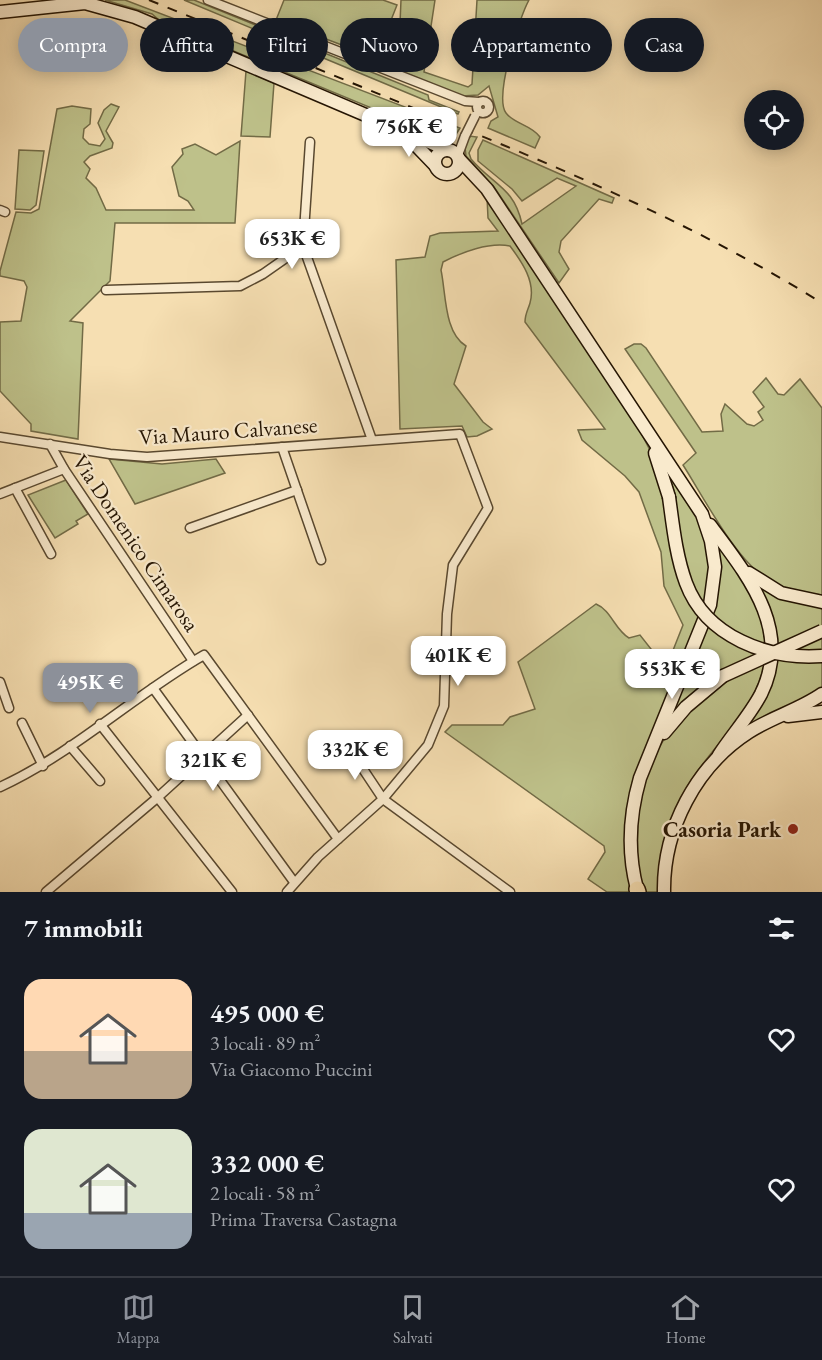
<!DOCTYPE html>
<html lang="it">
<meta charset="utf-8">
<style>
:root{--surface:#171b24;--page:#20242c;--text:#f1f3f6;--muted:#9ea1a6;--line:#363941;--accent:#8c9099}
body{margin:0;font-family:"EB Garamond",serif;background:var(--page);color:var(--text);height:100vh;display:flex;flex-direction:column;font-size:22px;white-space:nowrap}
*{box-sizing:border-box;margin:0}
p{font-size:20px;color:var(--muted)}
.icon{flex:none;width:33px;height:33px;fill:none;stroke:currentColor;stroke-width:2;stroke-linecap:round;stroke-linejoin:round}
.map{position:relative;height:892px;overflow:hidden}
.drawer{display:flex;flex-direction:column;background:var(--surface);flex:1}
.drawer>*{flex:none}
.top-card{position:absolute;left:18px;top:18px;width:786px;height:54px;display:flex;gap:12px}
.controls{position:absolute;left:744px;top:90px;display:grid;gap:12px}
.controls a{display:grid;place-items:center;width:60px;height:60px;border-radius:50%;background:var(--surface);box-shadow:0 3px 15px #0003;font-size:30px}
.price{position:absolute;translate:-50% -51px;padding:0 14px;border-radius:12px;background:#fff;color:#222;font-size:20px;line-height:39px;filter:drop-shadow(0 2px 3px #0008)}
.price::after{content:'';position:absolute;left:50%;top:36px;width:18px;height:14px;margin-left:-9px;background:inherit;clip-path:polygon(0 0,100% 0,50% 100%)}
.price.selected{background:var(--accent);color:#fff}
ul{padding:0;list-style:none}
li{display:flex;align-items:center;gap:18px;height:150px;padding:0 24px}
li span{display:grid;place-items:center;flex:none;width:168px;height:120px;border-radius:18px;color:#555}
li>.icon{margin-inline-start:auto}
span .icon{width:72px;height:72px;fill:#fffc;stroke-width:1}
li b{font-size:26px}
h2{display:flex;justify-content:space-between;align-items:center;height:72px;padding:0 24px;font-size:26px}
.chip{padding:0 21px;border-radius:27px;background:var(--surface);box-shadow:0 3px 15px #0003;font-size:21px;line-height:54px}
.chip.selected{background:var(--accent);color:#fff}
.tab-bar{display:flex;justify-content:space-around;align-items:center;height:84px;border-top:2px solid var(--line);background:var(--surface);font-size:16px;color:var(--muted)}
.tab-bar a{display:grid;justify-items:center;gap:3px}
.tab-bar .selected{color:var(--accent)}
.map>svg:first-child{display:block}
.green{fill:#bec18a;stroke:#726b46;stroke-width:1.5}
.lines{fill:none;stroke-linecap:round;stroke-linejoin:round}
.street-casing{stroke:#59482f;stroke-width:11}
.secondary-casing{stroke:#251503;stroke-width:15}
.highway-casing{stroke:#251503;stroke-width:18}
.street{stroke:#f9eacd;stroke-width:8}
.secondary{stroke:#f9eacd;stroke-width:12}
.highway{stroke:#f6dfb2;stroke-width:15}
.rail{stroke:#251503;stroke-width:2;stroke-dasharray:10 10;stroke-linecap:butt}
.street-bridge-casing{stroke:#59482f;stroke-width:11;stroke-linecap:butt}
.secondary-bridge-casing{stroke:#251503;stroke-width:15;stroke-linecap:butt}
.street-bridge{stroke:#f9eacd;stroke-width:8}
.secondary-bridge{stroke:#f9eacd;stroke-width:12}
.poi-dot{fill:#8f2418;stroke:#f9eacd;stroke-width:2}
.labels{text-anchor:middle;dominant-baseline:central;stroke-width:4.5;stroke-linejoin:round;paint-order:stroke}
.street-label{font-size:22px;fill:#251503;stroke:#f9eacd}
.poi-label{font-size:22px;font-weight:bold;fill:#251503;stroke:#f9eacd;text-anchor:end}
</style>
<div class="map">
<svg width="822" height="892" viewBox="0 0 822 892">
<rect width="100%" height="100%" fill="#f6dfb2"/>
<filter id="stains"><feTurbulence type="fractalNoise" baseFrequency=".00333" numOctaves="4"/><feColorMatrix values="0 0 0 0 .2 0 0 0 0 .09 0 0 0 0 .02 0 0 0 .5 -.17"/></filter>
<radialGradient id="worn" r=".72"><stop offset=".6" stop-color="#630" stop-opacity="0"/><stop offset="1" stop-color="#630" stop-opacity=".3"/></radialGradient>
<!-- green -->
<g class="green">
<path d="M105,0H125L460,128L453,139H444L412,126L453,135L451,129L426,125L411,119L405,122L159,20L152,14Z"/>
<path d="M184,0H194L428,95L429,100L459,112L458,114Z"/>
<path d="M284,0H383L397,5L376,58L276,20Z"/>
<path d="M401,0H435L424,72L468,87L472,84L477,0H529C519,18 494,97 506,113C514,124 532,125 540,137L535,148L488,128L491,121L498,117L489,86L478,95L462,96L398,70Z"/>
<path d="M246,71L274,83L270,137L241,136Z"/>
<path d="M111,104L119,107L106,131L113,143L112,148L90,156L84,162L90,169L86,178L96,188L106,210H194L188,201L179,196L172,167L183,154L182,149L195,144L216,155L240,141L235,223H115L110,281L70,321L83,323L78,439L31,431V424L0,391V322L21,321L27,287L24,281L0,276V271L16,212L31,213L39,209L57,109L72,106L91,109L90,124L84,129L83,138L89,144L100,146L105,139L98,123L104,110Z"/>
<path d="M469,136L477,137L469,153L471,159C493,185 514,187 522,224L576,186L557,178L522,201L512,189L478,161V150L483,140L614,198L612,203L599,199L561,241L559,252L569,269L559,283L494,187L466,156L465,147Z"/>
<path d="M19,150L44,151L36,205L30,210L15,209Z"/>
<path d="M487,197L637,425L658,466L665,496L675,494L667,470L701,522L711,564L702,618L633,780L628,804L632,892H607L588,879L605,852L604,846L445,732L452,725H503L510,717L535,709L518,662L596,604C611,610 615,630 629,638L640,635L662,663H668L683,625L664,586L661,552L639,492L625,476L582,440L578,430L605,429L525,322C525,314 528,310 530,303C536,282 522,262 510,246C489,242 462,252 443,262L441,270C446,293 444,333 466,346L454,384L483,422L492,429L477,436L467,437L462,426L400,429L396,260L425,257L430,236L440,233L498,231L488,218Z"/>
<path d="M634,344H641L646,348L702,432L723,431L721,414L725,404L747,424L754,426L763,420L758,412L764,407L753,392L766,378L778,394L784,395L800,379L822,408V595C803,593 785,590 769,580C737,563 703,496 683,465L696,453L625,349Z"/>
<path d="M109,459L162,464L216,459L225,473L135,504Z"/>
<path d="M66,480L88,514L76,521L78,524L55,538L28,495Z"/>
<path d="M715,540C768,613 791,653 729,731C711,754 691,776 679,802C666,830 665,863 660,892H645C628,844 635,784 663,741C678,718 698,697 715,676L688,699L668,722L707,622Z"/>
<path d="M755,580L822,603V689L747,726L773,662Z"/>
</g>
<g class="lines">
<!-- street casing -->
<g class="street-casing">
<g id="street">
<path d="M208,0L465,101L479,102"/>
<circle cx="483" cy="107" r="6"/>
<path d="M458,155L465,136"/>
<path d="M0,210L5,212"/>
<path d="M303,246L310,142"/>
<path d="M106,290L240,286L263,274L303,246L372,440"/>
<path d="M0,437L110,454L147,457L460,434L488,508L453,565L447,614L444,706L428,745L383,799L318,857L287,892"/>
<path d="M50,444L64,469L193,661"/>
<path d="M282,447L321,560"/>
<path d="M15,488L51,554"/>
<path d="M0,494L64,469"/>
<path d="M190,528L297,490"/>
<path d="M0,682L9,708"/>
<path d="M153,688L294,882"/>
<path d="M22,723L43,766"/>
<path d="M100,724L232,892"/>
<path d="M70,746L100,781"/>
<path d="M349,748L383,799L510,892"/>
<path d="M0,787C74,753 134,695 204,655L338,839"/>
<path d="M46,892L157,798L248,715"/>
</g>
</g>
<!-- secondary casing -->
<g class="secondary-casing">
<g id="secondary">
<path d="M0,12L85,3L135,17L448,150"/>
<path d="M409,138L435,165"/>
<circle cx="447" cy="162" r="12"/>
<path d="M459,159L487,189L702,514L711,541L715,567L710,605L640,778C629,816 627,851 637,889"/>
<path d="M655,453L669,497"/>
<path d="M710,525C747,575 793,629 761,694C750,715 732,735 719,755"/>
<path d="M749,573L781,593L822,602"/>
<path d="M788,716L822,712"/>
<path d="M664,733L686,707L723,676"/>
<path d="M664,892C663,829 696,766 749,732C772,717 799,710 822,694"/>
</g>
</g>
<!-- highway casing -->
<g class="highway-casing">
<path id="highway" d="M637,889L638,892"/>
</g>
<!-- street -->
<use href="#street" class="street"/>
<!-- secondary -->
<use href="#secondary" class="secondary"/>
<!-- highway -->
<use href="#highway" class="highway"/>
<!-- rail -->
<path class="rail" d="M149,0C245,39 340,78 435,117C568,171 700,227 822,303"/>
<!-- street-bridge casing -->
<g class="street-bridge-casing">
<path id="street-bridge" d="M465,136L475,116"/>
</g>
<!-- secondary-bridge casing -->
<g class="secondary-bridge-casing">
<g id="secondary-bridge">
<path d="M669,497C673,526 676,556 686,583C706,637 768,660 822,656"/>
<path d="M723,676L822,631"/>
</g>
</g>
<!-- street-bridge -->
<use href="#street-bridge" class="street-bridge"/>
<!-- secondary-bridge -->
<use href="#secondary-bridge" class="secondary-bridge"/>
</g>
<!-- markers -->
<circle class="poi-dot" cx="793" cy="829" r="6"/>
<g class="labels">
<!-- street labels -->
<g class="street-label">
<text transform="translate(228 431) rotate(-4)">Via Mauro Calvanese</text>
<text transform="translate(136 543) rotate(56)">Via Domenico Cimarosa</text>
</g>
<!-- poi labels -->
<g class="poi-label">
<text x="781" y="829">Casoria Park</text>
</g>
</g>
<rect width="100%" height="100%" filter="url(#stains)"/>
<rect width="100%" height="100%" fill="url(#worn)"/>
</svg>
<div class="controls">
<a><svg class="icon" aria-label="locate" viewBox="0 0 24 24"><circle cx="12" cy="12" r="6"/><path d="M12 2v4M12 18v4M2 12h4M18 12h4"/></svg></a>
</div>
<b class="price" style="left:409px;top:158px">756K €</b>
<b class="price" style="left:292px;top:270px">653K €</b>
<b class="price" style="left:458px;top:687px">401K €</b>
<b class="price" style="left:672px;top:700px">553K €</b>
<b class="price selected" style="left:90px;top:714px">495K €</b>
<b class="price" style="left:355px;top:781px">332K €</b>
<b class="price" style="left:213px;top:792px">321K €</b>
<div class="top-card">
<a class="chip selected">Compra</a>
<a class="chip">Affitta</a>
<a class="chip">Filtri</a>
<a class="chip">Nuovo</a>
<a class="chip">Appartamento</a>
<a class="chip">Casa</a>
</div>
</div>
<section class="drawer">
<h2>7 immobili<svg class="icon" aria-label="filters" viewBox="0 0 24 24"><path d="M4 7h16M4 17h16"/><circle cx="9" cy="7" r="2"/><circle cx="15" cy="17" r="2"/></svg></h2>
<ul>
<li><span style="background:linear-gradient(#ffd9b3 60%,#b9a48a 0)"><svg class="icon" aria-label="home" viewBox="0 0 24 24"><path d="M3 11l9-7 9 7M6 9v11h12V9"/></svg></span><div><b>495 000 €</b><p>3 locali · 89 m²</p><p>Via Giacomo Puccini</p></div><svg class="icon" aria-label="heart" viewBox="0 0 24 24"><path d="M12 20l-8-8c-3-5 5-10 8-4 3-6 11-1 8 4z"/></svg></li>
<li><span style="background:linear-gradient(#dfe7d0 70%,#9aa5b1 0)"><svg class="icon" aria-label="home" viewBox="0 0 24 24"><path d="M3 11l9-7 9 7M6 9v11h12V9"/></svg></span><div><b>332 000 €</b><p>2 locali · 58 m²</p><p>Prima Traversa Castagna</p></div><svg class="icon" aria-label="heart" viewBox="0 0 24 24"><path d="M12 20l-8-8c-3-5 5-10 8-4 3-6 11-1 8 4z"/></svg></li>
</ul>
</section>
<nav class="tab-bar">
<a class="selected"><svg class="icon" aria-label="map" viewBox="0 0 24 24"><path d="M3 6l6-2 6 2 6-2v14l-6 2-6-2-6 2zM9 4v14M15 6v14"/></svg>Mappa</a>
<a><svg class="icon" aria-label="saved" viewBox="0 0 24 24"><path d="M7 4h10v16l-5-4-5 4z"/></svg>Salvati</a>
<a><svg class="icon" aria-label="home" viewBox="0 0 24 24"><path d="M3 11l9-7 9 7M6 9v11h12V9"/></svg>Home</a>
</nav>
